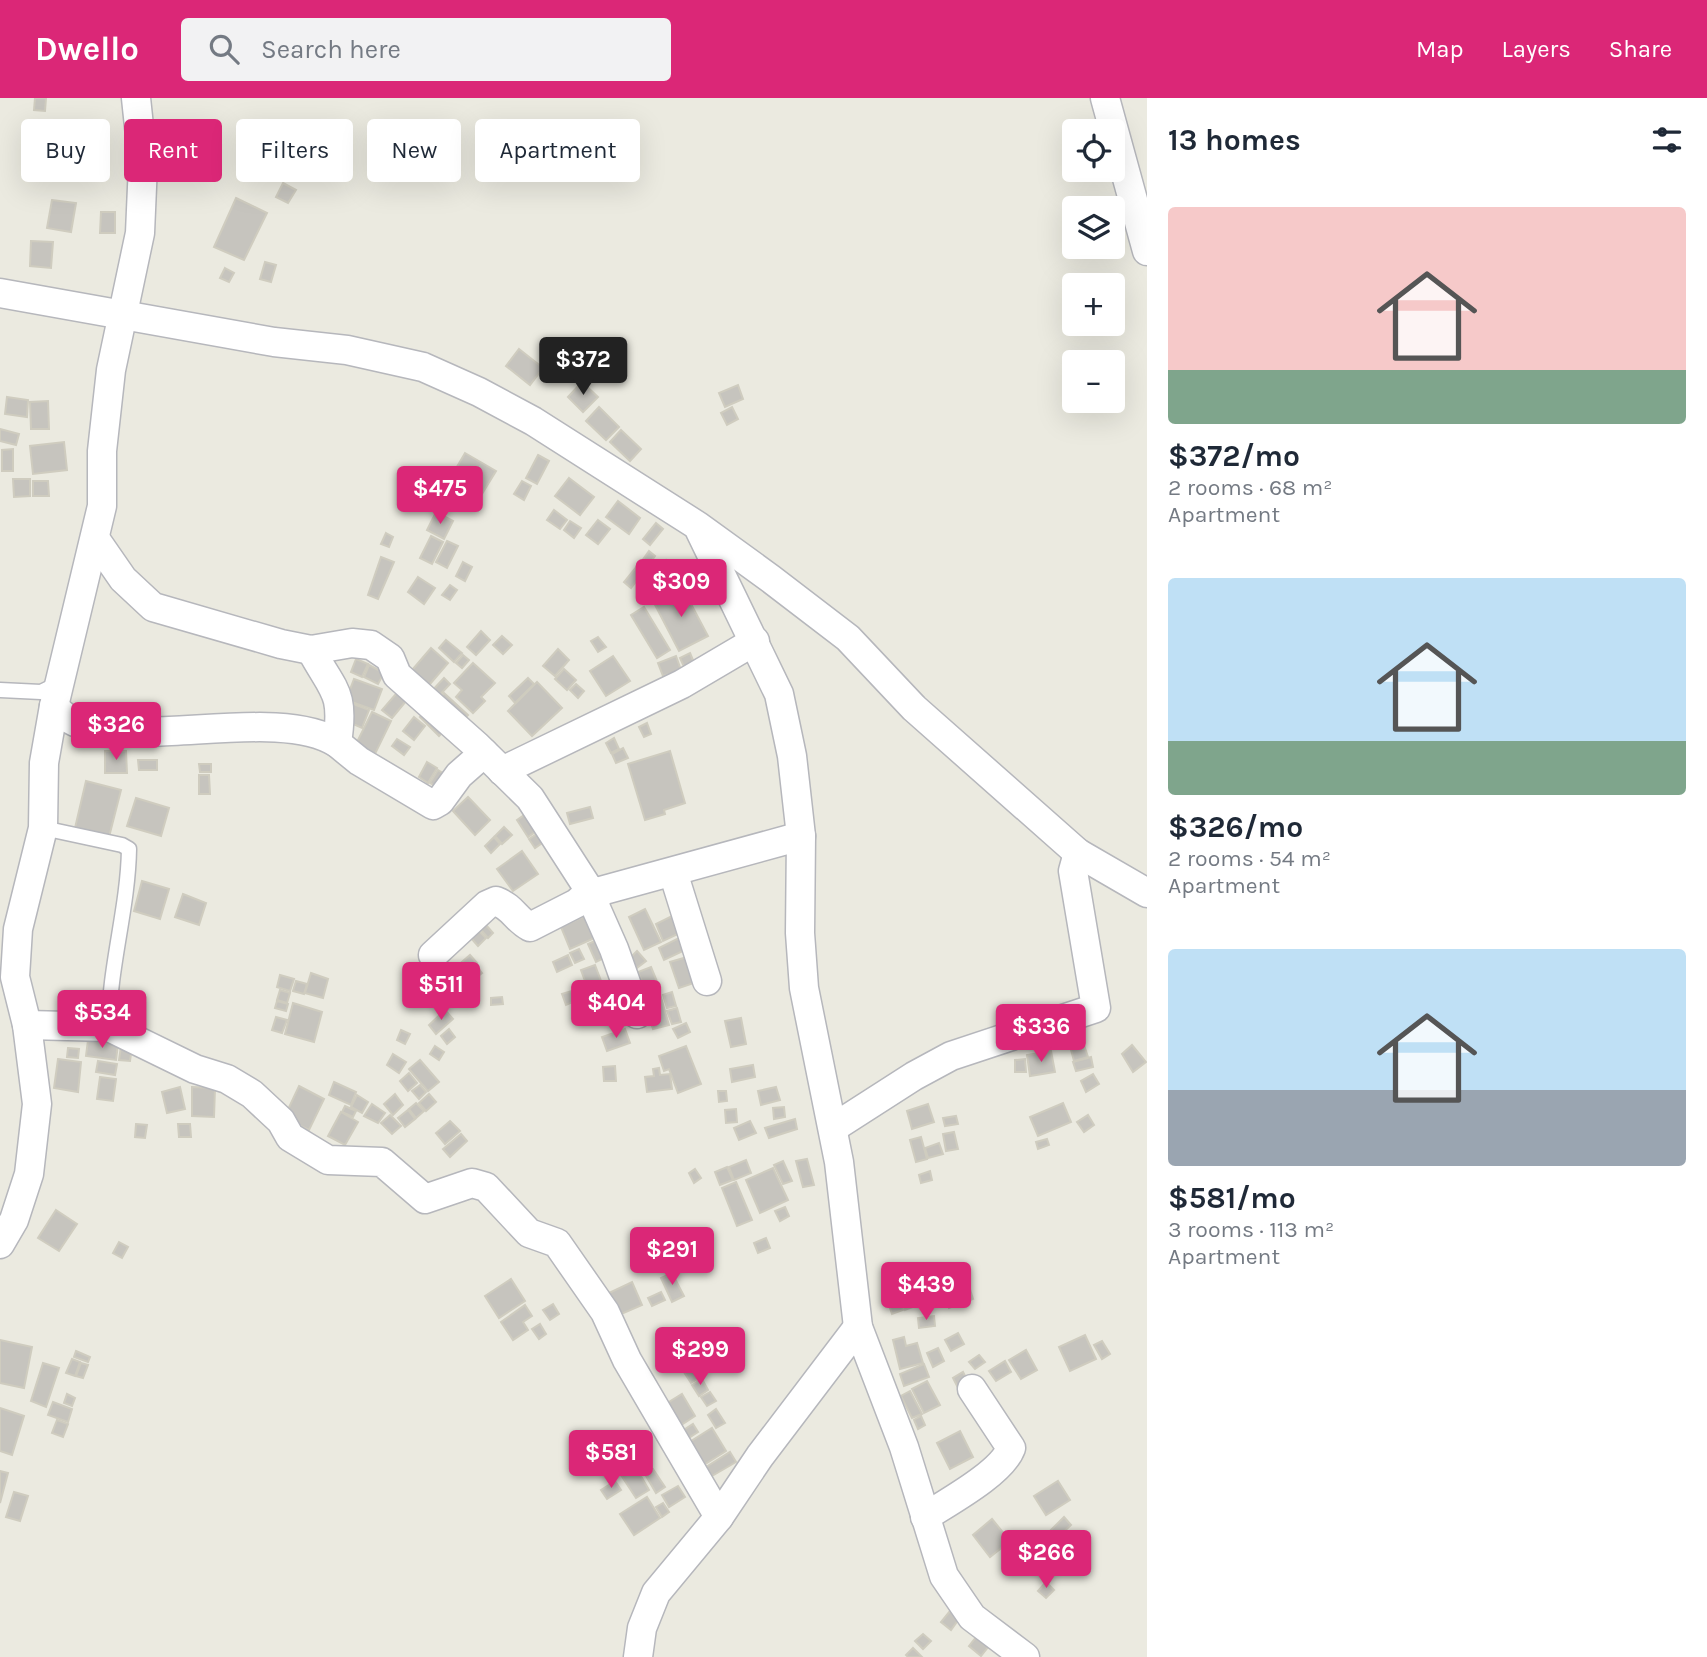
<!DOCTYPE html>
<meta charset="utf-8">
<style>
:root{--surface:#fff;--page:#f2f2f3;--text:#1f2937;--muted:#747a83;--accent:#db2777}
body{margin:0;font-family:Karla,sans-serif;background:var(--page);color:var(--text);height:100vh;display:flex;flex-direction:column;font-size:26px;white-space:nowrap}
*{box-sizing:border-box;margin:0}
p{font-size:23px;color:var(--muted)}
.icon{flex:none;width:38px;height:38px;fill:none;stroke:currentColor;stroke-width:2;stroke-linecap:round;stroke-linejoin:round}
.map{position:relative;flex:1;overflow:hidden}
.sheet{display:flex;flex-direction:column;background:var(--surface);width:560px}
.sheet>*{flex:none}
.guide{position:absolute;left:21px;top:21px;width:665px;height:63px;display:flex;gap:14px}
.controls{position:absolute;left:1062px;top:21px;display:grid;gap:14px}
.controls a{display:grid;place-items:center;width:63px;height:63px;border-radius:7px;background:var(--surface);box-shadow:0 7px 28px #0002;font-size:35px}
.price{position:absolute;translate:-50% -60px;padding:0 16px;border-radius:7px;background:var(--accent);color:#fff;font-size:23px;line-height:46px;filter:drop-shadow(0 2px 4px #0008)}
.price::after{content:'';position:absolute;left:50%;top:42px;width:21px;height:16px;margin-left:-10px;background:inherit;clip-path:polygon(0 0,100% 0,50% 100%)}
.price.active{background:#222;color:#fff}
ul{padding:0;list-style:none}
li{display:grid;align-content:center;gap:14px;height:371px;padding:0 21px}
li span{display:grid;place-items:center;height:217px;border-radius:7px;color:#555}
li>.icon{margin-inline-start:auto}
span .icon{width:126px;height:126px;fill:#fffc;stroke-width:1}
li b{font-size:30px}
h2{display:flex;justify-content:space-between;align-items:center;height:84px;padding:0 21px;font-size:30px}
.chip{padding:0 24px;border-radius:7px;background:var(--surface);box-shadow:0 7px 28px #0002;font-size:24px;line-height:63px}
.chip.active{background:var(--accent);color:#fff}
header{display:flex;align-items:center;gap:42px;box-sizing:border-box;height:98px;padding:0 35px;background:var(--accent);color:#fff}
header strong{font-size:33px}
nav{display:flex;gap:38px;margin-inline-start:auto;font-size:24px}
.search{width:490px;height:63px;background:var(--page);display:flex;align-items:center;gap:18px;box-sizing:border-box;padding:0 24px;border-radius:7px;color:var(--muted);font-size:26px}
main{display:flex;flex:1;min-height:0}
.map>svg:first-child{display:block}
.building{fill:#c6c4be;stroke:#cfccbf;stroke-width:2}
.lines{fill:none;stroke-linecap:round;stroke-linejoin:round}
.lane-casing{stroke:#b6b7bc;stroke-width:17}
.street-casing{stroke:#b6b7bc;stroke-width:31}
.lane{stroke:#fff;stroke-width:14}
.street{stroke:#fff;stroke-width:28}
</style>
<header>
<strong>Dwello</strong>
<div class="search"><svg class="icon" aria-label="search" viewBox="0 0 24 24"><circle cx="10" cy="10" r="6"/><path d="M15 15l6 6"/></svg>Search here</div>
<nav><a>Map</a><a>Layers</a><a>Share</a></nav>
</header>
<main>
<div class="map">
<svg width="1147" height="1559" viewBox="0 0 1147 1559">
<rect width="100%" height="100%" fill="#ebeae0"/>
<!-- building -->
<g class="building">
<path d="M35,0H46L45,13L34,12Z"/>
<path d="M283,85L296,92L288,105L276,99Z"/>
<path d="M236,100L267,115L244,162L214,149Z"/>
<path d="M52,102L76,105L71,134L47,130Z"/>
<path d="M101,114H115V135H100Z"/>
<path d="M31,143L53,144L51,170L30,168Z"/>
<path d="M265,164L276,167L271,184L260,181Z"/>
<path d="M225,170L234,175L229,184L220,180Z"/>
<path d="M519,251L543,270L530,287L506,268Z"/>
<path d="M582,284L598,299L583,314L568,299Z"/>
<path d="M738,287L743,301L725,309L719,295Z"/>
<path d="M7,299L28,302L27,319L5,316Z"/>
<path d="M48,303L49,331H31L30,304Z"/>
<path d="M599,309L619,329L606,342L586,323Z"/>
<path d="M732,309L738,321L727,327L721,315Z"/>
<path d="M0,331L19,336L16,347L0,343Z"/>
<path d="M621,332L641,351L630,363L610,344Z"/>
<path d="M64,344L67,372L33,376L30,348Z"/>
<path d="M13,351V373H2V352Z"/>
<path d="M465,355L496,373L474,409L444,391Z"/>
<path d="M538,357L549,363L537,386L526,380Z"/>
<path d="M569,380L594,399L580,417L555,398Z"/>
<path d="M13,381H30V398L14,399Z"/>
<path d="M33,383H48L49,398H33Z"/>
<path d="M522,383L531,388L524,402L514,396Z"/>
<path d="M618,403L640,420L629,436L606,419Z"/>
<path d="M554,412L567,422L560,431L547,422Z"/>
<path d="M436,414L453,423L444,441L427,432Z"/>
<path d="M598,422L610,431L598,446L586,437Z"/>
<path d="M570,423L581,430L574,440L564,432Z"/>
<path d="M656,425L663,431L650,447L643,441Z"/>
<path d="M386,435L393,439L389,449L381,446Z"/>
<path d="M431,438L443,444L432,466L420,460Z"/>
<path d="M447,443L458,448L447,470L436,464Z"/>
<path d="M649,453L655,458L645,472L639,467Z"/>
<path d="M381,459L394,464L378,501L368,497Z"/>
<path d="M666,462L672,470L664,477L658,470Z"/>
<path d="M463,464L472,469L465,483L456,478Z"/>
<path d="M637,468L644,473L631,490L624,484Z"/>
<path d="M418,479L435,490L424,506L408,494Z"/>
<path d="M450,487L457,492L450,502L442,497Z"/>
<path d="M682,489L708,538L679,553L654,505Z"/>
<path d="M644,509L670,552L657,560L631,517Z"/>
<path d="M481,533L490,542L476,557L467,549Z"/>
<path d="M502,538L512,547L503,556L493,547Z"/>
<path d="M598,539L606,549L598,554L591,543Z"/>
<path d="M446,542L462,555L454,564L439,550Z"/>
<path d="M431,550L448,565L424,593L407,578Z"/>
<path d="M558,551L569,562L555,578L543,568Z"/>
<path d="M690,555L695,567L685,571L680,560Z"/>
<path d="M463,557L469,562L462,570L456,565Z"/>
<path d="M613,558L630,583L606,598L590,573Z"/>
<path d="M676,558L681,572L663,578L658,565Z"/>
<path d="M356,561L368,566L362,579L351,574Z"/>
<path d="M473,565L495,585L481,599L485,603L473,615L456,599L462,592L454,585Z"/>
<path d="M369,567L384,575L378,586L364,579Z"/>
<path d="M564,571L576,582L567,592L555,581Z"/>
<path d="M444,580L450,586L435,602L429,596Z"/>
<path d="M528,580L534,586L515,605L509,598Z"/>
<path d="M354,581L382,591L374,612L346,602Z"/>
<path d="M537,584L562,610L532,638L508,613Z"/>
<path d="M576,586L584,593L578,600L570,592Z"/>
<path d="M402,589L411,597L392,620L382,612Z"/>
<path d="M444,595L468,617L459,626L436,604Z"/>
<path d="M351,605L369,612L362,630L344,622Z"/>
<path d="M429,609L449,627L439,638L420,619Z"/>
<path d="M372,614L391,623L374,658L355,648Z"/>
<path d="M414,619L425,628L414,642L403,633Z"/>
<path d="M647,625L651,636L644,639L639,629Z"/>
<path d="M614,640L619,651L611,655L606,645Z"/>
<path d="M397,641L410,649L404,657L392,648Z"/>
<path d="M623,650L628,660L616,665L612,656Z"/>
<path d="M105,653H126L127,675H105Z"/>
<path d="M670,653L685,705L664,712L665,716L645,722L628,666Z"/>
<path d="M138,662H157V672H139Z"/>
<path d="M427,664L437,670L428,685L419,679Z"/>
<path d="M199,666H211V674H200Z"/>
<path d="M438,672L443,675L435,688L430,685Z"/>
<path d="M199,677H209L210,696H199Z"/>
<path d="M86,683L121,692L109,739L75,730Z"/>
<path d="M468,699L490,722L475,737L453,713Z"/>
<path d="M136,700L169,710L161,738L127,728Z"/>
<path d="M590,709L593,720L570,726L567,715Z"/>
<path d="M530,713L541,730L528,739L517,722Z"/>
<path d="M504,729L512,737L502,746L495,738Z"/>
<path d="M543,732L548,741L535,750L529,741Z"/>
<path d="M494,739L500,746L491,755L485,748Z"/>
<path d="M522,753L538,776L513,793L497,771Z"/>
<path d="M142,783L169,791L160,821L134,813Z"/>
<path d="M183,796L206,805L199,827L175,819Z"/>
<path d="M645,811L661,844L644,852L629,819Z"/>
<path d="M587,817L597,839L570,851L561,829Z"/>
<path d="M672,818L680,835L663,843L656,826Z"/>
<path d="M486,827L493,835L488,840L481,832Z"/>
<path d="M479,833L486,840L478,848L471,840Z"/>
<path d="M601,840L608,858L596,864L588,846Z"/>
<path d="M679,840L685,852L664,862L659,850Z"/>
<path d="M579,851L584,861L575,865L570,855Z"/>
<path d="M637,853L646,863L637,870L629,861Z"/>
<path d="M470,857L477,865L463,877L456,869Z"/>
<path d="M568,857L572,867L557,874L553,864Z"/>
<path d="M694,857L703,882L679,890L670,864Z"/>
<path d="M595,867L606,896L592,902L581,872Z"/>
<path d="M476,868L482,875L470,884L465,877Z"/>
<path d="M651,869L658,886L645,891L638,874Z"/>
<path d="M311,875L328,881L323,900L305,895Z"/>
<path d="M280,877L294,881L290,893L277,889Z"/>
<path d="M296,883L307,886L304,896L293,893Z"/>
<path d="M280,892L290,895L287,905L277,902Z"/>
<path d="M572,893L575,903L566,907L562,896Z"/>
<path d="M672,894L676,908L667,910L663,897Z"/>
<path d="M660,896L669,927L653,931L643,901Z"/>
<path d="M502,899L503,906L491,907V900Z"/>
<path d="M277,903L288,906L286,913L275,910Z"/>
<path d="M293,905L322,914L314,944L285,936Z"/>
<path d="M627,905L631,917L613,922L610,910Z"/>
<path d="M677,910L681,924L672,926L667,913Z"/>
<path d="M445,912L453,921L436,936L429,927Z"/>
<path d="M276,919L287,922L282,935L272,932Z"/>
<path d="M741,920L746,946L731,949L725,923Z"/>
<path d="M686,925L690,934L678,940L673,931Z"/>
<path d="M1080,928L1084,942L1070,945L1067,932Z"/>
<path d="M449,931L455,939L447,946L441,938Z"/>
<path d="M625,931L630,945L607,953L602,939Z"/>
<path d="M401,932L410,936L405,946L397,942Z"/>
<path d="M88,942L118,946L116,962L86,958Z"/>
<path d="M1083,944L1088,959L1074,963L1070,948Z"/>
<path d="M1132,947L1146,964L1133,974L1122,956Z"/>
<path d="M121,948L132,949L130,963L119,962Z"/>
<path d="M435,948L444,954L439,962L430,956Z"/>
<path d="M686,948L701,986L678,995L669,971L664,973L659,958Z"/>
<path d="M68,950L79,951L78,960L67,959Z"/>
<path d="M1051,953L1055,974L1030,978L1027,957Z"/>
<path d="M393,956L406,964L399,975L387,967Z"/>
<path d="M1091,959L1093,969L1076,973L1073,964Z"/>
<path d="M58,961L81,964L78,994L54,990Z"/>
<path d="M1025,961L1026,974H1015V962Z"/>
<path d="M420,962L439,984L428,993L409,971Z"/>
<path d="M98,963L117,966L115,977L96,974Z"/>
<path d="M753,967L755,979L732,984L730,971Z"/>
<path d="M615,968L616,983H604L603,969Z"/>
<path d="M659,970L660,977L670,976L672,991L647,994L645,979L654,978L653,971Z"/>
<path d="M409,975L417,985L408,993L400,983Z"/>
<path d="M1093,976L1099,986L1086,994L1081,983Z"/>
<path d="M100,979L116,981L113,1003L97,1001Z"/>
<path d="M334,984L356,994L351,1007L329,997Z"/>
<path d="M420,987L426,994L419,1001L412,993Z"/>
<path d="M299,988L324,1001L309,1032L284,1020Z"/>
<path d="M180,989L185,1011L167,1015L162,994Z"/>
<path d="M192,989L215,990L214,1019L192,1018Z"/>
<path d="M776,989L780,1002L761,1007L758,993Z"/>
<path d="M718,993H726L727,1003L719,1004Z"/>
<path d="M395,996L403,1007L393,1017L384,1006Z"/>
<path d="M429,996L436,1004L426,1013L419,1005Z"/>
<path d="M357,997L368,1004L362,1015L351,1009Z"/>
<path d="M416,1005L424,1013L416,1020L409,1011Z"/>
<path d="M1063,1005L1071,1024L1038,1038L1030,1019Z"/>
<path d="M372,1006L385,1015L378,1025L364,1018Z"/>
<path d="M928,1006L934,1024L912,1031L907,1013Z"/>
<path d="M345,1008L356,1013L353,1019L342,1014Z"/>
<path d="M784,1009L785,1019L774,1021L773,1010Z"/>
<path d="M736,1011L737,1024L726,1025L725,1012Z"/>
<path d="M408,1012L415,1021L405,1029L398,1020Z"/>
<path d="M341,1014L358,1024L345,1047L328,1038Z"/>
<path d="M390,1017L401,1028L392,1036L381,1025Z"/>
<path d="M1088,1017L1094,1027L1084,1034L1077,1024Z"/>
<path d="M956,1018L958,1026L945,1028L943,1020Z"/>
<path d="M795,1021L797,1031L769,1040L765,1030Z"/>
<path d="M450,1023L460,1033L445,1046L436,1035Z"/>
<path d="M750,1023L756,1035L739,1042L734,1030Z"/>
<path d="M136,1026L147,1027L145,1040L135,1039Z"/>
<path d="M178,1026H190L191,1039H179Z"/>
<path d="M954,1034L958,1051L946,1053L943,1036Z"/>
<path d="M461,1036L467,1043L450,1059L443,1051Z"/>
<path d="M921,1039L927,1061L916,1064L910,1042Z"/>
<path d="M1047,1041L1049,1047L1038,1051L1036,1044Z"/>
<path d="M939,1045L943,1056L928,1060L925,1050Z"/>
<path d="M807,1061L814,1087L803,1089L796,1063Z"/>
<path d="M746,1062L751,1075L734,1082L729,1069Z"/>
<path d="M783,1063L792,1083L783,1086L774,1067Z"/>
<path d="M727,1069L733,1082L720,1087L715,1074Z"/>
<path d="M773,1070L788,1102L760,1115L746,1082Z"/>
<path d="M695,1071L701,1080L694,1085L689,1075Z"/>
<path d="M930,1073L932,1082L921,1085L919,1077Z"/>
<path d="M736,1084L752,1122L737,1128L722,1090Z"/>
<path d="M785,1109L789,1118L780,1123L775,1113Z"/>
<path d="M56,1112L77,1126L59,1153L38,1140Z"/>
<path d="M766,1140L770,1150L758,1155L754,1145Z"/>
<path d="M119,1144L128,1149L122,1160L113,1155Z"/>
<path d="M672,1175L684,1198L672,1204L661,1180Z"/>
<path d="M966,1179L973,1201L949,1210L941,1188Z"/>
<path d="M511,1181L525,1203L499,1220L485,1198Z"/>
<path d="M632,1184L642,1207L619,1217L609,1195Z"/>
<path d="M912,1187L918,1207L905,1212L898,1192Z"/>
<path d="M896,1191L903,1212L892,1216L885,1195Z"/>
<path d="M661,1194L665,1202L652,1208L648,1200Z"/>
<path d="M553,1206L559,1216L550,1222L543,1212Z"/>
<path d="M525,1207L532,1218L523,1224L528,1232L513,1242L501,1224Z"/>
<path d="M934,1218L935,1228L919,1230L918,1220Z"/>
<path d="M540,1226L546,1236L539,1241L532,1231Z"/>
<path d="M958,1235L964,1246L951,1253L945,1242Z"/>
<path d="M1085,1237L1096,1261L1070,1273L1059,1249Z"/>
<path d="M904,1239L906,1248L917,1245L923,1265L900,1271L893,1242Z"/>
<path d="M0,1242L32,1249L24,1290L0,1285Z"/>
<path d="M1102,1243L1110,1256L1102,1261L1094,1247Z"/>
<path d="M938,1250L944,1263L933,1269L927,1255Z"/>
<path d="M1026,1252L1037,1272L1021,1281L1009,1262Z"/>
<path d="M76,1253L90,1259L88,1264L74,1259Z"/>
<path d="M979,1257L985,1264L975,1271L969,1264Z"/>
<path d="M72,1261L80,1264L75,1278L66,1275Z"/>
<path d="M1005,1263L1011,1274L996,1283L989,1273Z"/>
<path d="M43,1265L59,1270L46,1309L31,1303Z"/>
<path d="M81,1265L88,1267L83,1280L76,1278Z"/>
<path d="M692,1265L701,1279L691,1285L682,1271Z"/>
<path d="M924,1266L929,1279L904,1288L900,1276Z"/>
<path d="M963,1274L970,1287L959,1292L953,1280Z"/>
<path d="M702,1281L708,1292L699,1298L692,1287Z"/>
<path d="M927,1283L940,1307L924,1315L912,1291Z"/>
<path d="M910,1293L922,1316L912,1320L901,1298Z"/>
<path d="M710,1294L716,1303L707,1308L701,1299Z"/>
<path d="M67,1296L75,1300L72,1308L64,1305Z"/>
<path d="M682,1296L695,1318L678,1329L664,1307Z"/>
<path d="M53,1304L72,1311L68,1324L48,1317Z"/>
<path d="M0,1310L24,1318L12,1357L0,1353Z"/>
<path d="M716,1311L725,1325L716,1330L708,1317Z"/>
<path d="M921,1318L925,1327L918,1331L914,1322Z"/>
<path d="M57,1322L68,1326L63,1339L52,1335Z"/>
<path d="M693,1326L698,1334L687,1341L682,1333Z"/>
<path d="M712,1330L726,1353L702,1368L688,1345Z"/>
<path d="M960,1333L973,1359L950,1371L937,1345Z"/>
<path d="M730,1354L736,1364L712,1378L706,1369Z"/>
<path d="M635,1368L649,1392L636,1400L621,1377Z"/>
<path d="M653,1371L665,1389L656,1395L645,1376Z"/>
<path d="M0,1373L8,1375L0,1405Z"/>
<path d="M615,1383L621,1392L607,1401L601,1392Z"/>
<path d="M1058,1383L1070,1402L1046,1417L1034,1398Z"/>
<path d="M678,1388L685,1399L669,1409L662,1397Z"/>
<path d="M14,1394L28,1398L20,1423L6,1419Z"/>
<path d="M647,1399L660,1420L634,1437L620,1416Z"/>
<path d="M663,1405L669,1414L662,1419L656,1409Z"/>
<path d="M1064,1419L1071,1427L1057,1440L1050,1433Z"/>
<path d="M992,1421L1010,1443L990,1459L973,1437Z"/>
<path d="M1046,1484L1054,1492L1046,1500L1038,1493Z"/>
<path d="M950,1513L959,1521L951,1532L941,1524Z"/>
<path d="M923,1536L931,1543L923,1551L915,1543Z"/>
<path d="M977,1538L989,1548L981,1558L969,1548Z"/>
<path d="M913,1550L922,1559H908L906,1557Z"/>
</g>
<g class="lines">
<!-- lane casing -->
<g class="lane-casing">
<g id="lane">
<path d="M0,592L41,594L59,585"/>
<path d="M43,730L122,747L129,751C128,811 109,869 109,929"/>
</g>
</g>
<!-- street casing -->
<g class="street-casing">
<g id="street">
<path d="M1105,0L1147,153"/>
<path d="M0,195L274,244L347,252L423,269L479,294L533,323L698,428L771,481L848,540L914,610L1078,755L1147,795"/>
<path d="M700,433L779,596L792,658L801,738L800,835L804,890L839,1064L858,1229L904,1349L944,1478L972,1519L1025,1559"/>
<path d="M96,442L123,481L153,509L281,546L311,552L352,545L371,547L390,560L397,577L477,648L530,700L590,793L597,794L801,738"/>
<path d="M311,552C333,593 345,593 337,645L359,663L433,707L440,703L459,677L484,655"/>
<path d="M54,608C97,666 270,602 337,645"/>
<path d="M502,673L682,586L755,543"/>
<path d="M673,774L707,883"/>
<path d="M597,794L595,808L614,851L637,916"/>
<path d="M433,857L487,807L496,803C514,810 515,821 530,829L577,805L590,793"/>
<path d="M27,927L109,929L195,971L227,981L252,996L281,1023L290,1039L328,1062L382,1064L425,1101L472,1085L486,1089L529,1135L557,1145L605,1214L627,1262L719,1419"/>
<path d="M833,1030L914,978L951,958L1096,910L1073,773L1078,755"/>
<path d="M0,1146L14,1122L29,1076L37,1006L27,927L15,879L18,831L43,730L44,665L54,608L102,408V353L111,272L140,135L143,66L136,0"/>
<path d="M925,1419C948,1404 1002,1375 1011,1350L972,1291"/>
<path d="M638,1559L642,1530L656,1495L719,1419L760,1358L858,1229"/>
</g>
</g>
<!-- lane -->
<use href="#lane" class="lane"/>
<!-- street -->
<use href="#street" class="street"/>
</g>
</svg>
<div class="controls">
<a><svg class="icon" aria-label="locate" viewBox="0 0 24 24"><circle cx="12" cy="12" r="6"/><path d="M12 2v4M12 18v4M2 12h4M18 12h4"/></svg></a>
<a><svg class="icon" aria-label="layers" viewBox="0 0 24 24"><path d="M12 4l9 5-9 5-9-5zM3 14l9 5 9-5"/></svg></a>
<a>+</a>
<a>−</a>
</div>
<b class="price active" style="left:583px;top:299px">$372</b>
<b class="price" style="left:440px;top:428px">$475</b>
<b class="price" style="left:681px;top:521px">$309</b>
<b class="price" style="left:116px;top:664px">$326</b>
<b class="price" style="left:441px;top:924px">$511</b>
<b class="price" style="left:616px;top:942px">$404</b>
<b class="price" style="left:102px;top:952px">$534</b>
<b class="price" style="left:1041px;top:966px">$336</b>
<b class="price" style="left:672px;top:1189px">$291</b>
<b class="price" style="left:926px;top:1224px">$439</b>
<b class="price" style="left:700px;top:1289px">$299</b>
<b class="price" style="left:611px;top:1392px">$581</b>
<b class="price" style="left:1046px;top:1492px">$266</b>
<div class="guide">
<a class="chip">Buy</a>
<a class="chip active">Rent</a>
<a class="chip">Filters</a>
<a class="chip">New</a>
<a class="chip">Apartment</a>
</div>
</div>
<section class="sheet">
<h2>13 homes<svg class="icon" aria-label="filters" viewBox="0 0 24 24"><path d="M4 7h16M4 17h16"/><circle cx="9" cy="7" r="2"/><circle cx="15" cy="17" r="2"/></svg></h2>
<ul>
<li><span style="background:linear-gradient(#f6c9c9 75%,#7fa58c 0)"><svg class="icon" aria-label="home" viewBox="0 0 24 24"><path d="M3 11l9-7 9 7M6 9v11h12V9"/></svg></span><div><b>$372/mo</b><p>2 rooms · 68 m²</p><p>Apartment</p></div></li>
<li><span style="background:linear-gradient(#bfe0f5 75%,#7fa58c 0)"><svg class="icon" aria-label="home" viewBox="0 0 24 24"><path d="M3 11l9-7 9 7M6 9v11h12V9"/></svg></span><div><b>$326/mo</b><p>2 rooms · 54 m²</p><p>Apartment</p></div></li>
<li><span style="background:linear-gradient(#bfe0f5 65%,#9aa5b1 0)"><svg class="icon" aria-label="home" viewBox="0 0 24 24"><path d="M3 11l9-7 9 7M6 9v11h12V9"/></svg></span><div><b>$581/mo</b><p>3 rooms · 113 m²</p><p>Apartment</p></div></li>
</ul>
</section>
</main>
